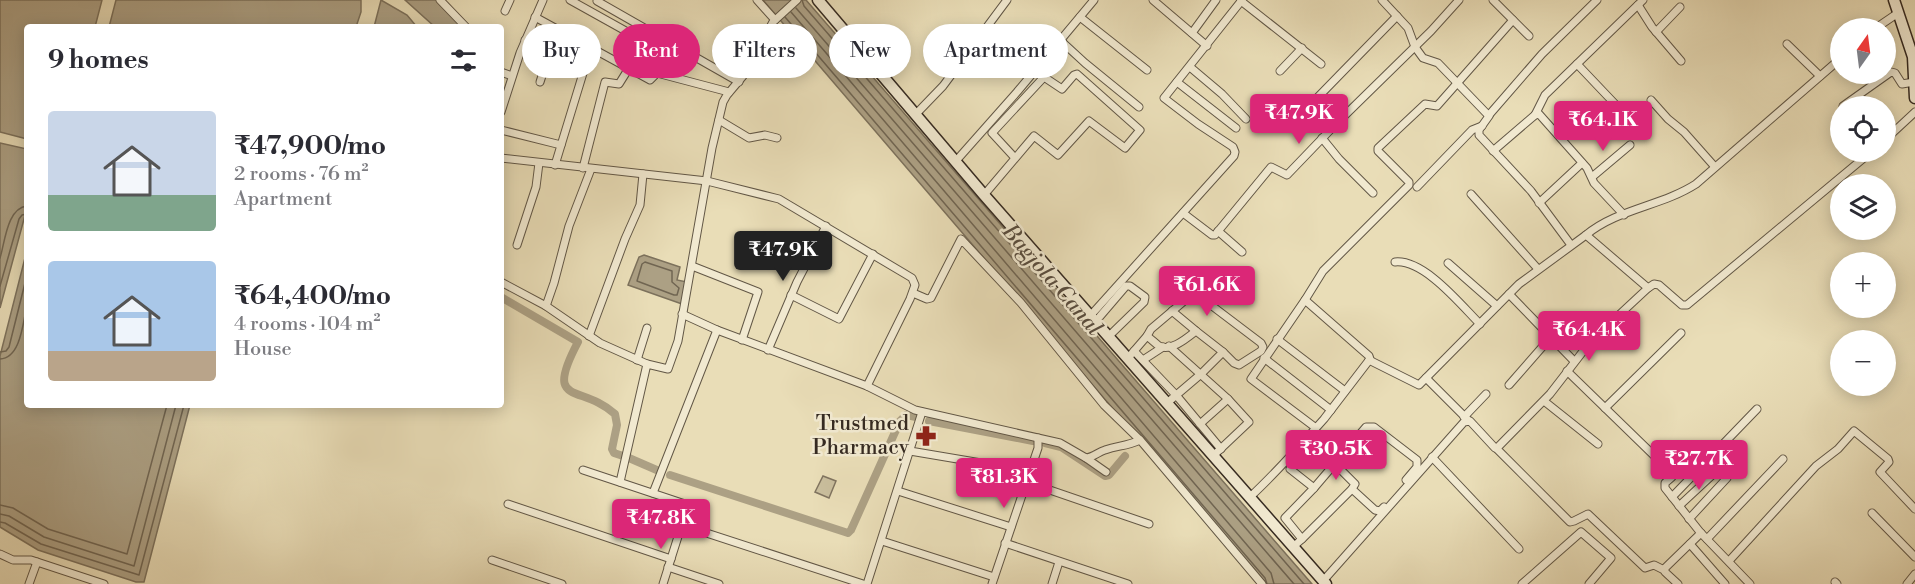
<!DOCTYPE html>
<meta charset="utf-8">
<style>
:root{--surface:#fff;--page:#f2f2f3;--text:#2b2b33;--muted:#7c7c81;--accent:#db2777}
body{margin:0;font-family:"Libre Bodoni",serif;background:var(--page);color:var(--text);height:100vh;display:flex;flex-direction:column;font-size:22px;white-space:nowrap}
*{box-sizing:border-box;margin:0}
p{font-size:20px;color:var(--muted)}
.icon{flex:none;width:33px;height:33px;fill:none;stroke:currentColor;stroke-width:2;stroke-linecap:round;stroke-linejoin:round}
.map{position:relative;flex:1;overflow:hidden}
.side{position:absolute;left:24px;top:24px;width:480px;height:384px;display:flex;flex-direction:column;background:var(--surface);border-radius:6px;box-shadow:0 3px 15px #0003}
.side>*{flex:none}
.banner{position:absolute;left:522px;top:24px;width:570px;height:54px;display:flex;gap:12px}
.needle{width:39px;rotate:14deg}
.fabs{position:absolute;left:1830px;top:18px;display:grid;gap:12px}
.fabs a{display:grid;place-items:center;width:66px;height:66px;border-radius:50%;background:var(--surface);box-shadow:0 3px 15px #0003;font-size:30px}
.price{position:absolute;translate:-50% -51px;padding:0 14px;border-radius:6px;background:var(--accent);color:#fff;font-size:20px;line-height:39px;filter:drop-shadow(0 2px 3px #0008)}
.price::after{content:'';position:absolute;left:50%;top:36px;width:18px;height:14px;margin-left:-9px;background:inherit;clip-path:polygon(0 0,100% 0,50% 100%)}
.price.selected{background:#222;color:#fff}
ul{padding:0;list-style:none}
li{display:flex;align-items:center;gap:18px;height:150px;padding:0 24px}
li span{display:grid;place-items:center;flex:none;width:168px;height:120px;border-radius:6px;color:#555}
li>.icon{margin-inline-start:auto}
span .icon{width:72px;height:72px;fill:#fffc;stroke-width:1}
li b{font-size:26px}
h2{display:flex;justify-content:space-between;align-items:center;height:72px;padding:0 24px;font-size:26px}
.pill{padding:0 21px;border-radius:27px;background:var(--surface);box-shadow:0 3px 15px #0003;font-size:21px;line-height:54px}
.pill.selected{background:var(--accent);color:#fff}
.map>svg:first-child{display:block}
.green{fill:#cabf9e;stroke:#807460;stroke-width:1.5}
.water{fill:#aca084;stroke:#7c715c;stroke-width:1.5}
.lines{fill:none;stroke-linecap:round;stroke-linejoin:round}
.shore{stroke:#706552;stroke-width:1.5}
.canal{stroke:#aca084;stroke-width:8}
.street-casing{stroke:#625746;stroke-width:9}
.secondary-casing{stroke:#352a21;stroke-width:13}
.street{stroke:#f1e9d0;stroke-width:7}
.secondary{stroke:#f1e9d0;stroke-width:10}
.labels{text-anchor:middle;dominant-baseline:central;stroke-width:5;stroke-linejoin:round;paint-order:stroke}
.poi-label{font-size:21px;fill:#352a21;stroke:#f1e9d0;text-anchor:end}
.water-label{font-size:22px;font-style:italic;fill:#594d3f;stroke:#f1e9d0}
</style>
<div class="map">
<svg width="1915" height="584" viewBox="0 0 1915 584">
<rect width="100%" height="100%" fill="#e9ddb7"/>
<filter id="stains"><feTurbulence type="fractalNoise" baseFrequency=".00333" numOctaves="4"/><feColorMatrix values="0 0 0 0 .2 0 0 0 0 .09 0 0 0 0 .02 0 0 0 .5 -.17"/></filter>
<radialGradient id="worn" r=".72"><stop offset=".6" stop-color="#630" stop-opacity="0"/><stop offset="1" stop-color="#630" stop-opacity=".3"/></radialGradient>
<!-- green -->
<path class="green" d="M823,476L836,481L829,498L815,492Z"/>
<!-- water -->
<g class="water">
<path d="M0,0H102L95,27H27V139L0,132Z"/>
<path d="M116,0H361V12L356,27H109Z"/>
<path d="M381,0L407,15L417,27H374Z"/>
<path d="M405,0H437L462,27H435Z"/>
<path d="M763,0H806L1312,584H1263Z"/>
<path d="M0,143L27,149V208L0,308Z"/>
<path d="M27,250V405H190L144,582H136L38,550L0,527V356Z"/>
<path d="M644,255L680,267L677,280L687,282L682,304L628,285L639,257Z"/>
</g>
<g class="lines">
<!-- shore -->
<g class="shore">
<path d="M802,0L804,6L1304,584"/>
<path d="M796,8L1294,584"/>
<path d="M791,12L1271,573L1274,584"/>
<path d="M785,17L1265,578L1267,584"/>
<path d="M0,258C5,242 7,208 27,206"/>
<path d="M645,262L672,271V282L679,288L677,295H674L637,281L642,264Z"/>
<path d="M0,286L19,219L22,215L27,214"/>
<path d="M0,352L6,351L9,347L27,275"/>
<path d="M0,359C21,358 23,322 27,305"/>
<path d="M0,505L13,508L48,529L127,554L167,405"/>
<path d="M0,514L9,516L44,537L134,566L176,405"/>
<path d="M0,522L5,523L41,544L139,575L184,405"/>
</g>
<!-- canal -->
<g class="canal">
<path d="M501,297L578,342C543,408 581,383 615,414L617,425L612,449L614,453L623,456"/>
<path d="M929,421L1033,441"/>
<path d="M1045,443L1061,447L1105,476L1109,475L1125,456"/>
<path d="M629,458L659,471"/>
<path d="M670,475L848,533L851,530L900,421L906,415L916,417"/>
</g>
<!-- street casing -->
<g class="street-casing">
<g id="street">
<path d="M440,0L466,27"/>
<path d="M570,0L658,49"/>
<path d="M757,0L775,20"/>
<path d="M1153,0L1207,46"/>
<path d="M1382,0L1408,28L1415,47L1423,58L1438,63L1489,116L1479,130V135L1531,191L1571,245"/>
<path d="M1493,0L1529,36"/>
<path d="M597,1L739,82"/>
<path d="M1241,1L1321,64"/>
<path d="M1638,5L1652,27L1681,61"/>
<path d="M505,11L510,0"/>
<path d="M535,17L650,80L657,73L729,92"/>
<path d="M1080,17L1147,70"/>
<path d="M1876,28L1898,13"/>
<path d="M1656,32L1680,7"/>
<path d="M1192,33L1216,0"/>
<path d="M525,40L564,62"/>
<path d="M1060,40L1085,63L1139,107"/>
<path d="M1787,44L1820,76"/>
<path d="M1577,64L1615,104"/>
<path d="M1190,67L1222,94L1246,119"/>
<path d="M1280,71L1302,48"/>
<path d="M501,72L512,76"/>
<path d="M540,82L549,54"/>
<path d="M1177,82L1236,128"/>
<path d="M1318,97L1397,16"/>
<path d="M1651,100L1668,119L1684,132L1715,167"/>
<path d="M1843,106L1891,72L1895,73L1902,84L1914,82"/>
<path d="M501,112L520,53L543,0"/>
<path d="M915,115L943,86L1007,0"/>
<path d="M1489,115L1542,54L1597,0"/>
<path d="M1535,115L1545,95L1643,0"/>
<path d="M719,120L749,138L765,135L777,138"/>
<path d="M501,130L561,145"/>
<path d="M1322,138L1339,159L1373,193"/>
<path d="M1886,139L1915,112"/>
<path d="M1493,151L1535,115L1539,114L1587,168L1594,183L1624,215"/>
<path d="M501,158L707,181L779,199L912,278L915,285L910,299L867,386"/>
<path d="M955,162L1017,92L1094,0"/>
<path d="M555,165L584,70"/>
<path d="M583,168L605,82L619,84L629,68"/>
<path d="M1592,177L1630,145"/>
<path d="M1417,187L1472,130L1482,126"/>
<path d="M1471,194L1538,269"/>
<path d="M984,195L1034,136L1058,155L1089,121L1125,148L1140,130L1077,74L1074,75L1062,89L1044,77L992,133L1015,158"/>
<path d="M1539,203L1582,163"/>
<path d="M1183,213L1212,235H1215L1271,167L1287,175L1336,124L1431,31L1459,0"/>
<path d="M1218,231L1242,252"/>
<path d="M1586,235C1617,209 1662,206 1696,184L1840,59"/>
<path d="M517,245L536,187L539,163"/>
<path d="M1395,262C1424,259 1461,305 1480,324"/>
<path d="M1448,263L1497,306"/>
<path d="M692,266L758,292L742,340"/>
<path d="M501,282L546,306L600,343L647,364"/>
<path d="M913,293L927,299L931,298L961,239L1021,303L1104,405L1141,441L1262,584"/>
<path d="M1509,294L1574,361"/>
<path d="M791,295L839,319L873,254"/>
<path d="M1305,300L1323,271L1409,185V182L1378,151V148L1425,104L1437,106L1513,20"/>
<path d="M546,306L554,283L569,226L591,169"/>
<path d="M1172,311L1196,331"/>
<path d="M682,314L717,330L867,386L915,410L1060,443L1086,458C1094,457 1098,452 1105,450C1118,445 1125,447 1140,440"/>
<path d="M1091,315L1234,156L1235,152L1233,147L1198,124L1164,98L1242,0"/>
<path d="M1096,321L1126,286H1130L1145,297L1144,302L1109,336"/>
<path d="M589,336L625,239L640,205L643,174"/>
<path d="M1147,336L1151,329L1190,296H1199L1261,343L1263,347L1261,351L1239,365L1234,363L1223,352"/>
<path d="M1277,339L1345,391"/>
<path d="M1169,346L1228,399L1249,422L1213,456"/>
<path d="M768,350L797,282L826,226"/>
<path d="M1134,351L1176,395L1221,449"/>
<path d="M1128,358L1147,336C1151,339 1155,343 1159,346C1171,352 1187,338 1196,331L1223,352L1201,374L1167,403"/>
<path d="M1264,358L1331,410"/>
<path d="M637,360L647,328"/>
<path d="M1143,360L1163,347"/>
<path d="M1369,360L1419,385L1519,284L1586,235L1648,288"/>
<path d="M1567,371L1673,474L1672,477L1665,483V488L1700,532L1750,584"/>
<path d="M1426,378L1468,420"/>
<path d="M1509,385L1551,337"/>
<path d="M1544,401L1598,444"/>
<path d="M1605,408L1681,333"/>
<path d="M1464,417L1486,394"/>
<path d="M1200,424L1228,399"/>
<path d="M1309,444L1290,469L1314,488"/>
<path d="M1496,448L1570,522L1574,521L1588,514L1645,568L1654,565L1664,570"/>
<path d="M910,451L999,466L1028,478L1044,488L1149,524"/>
<path d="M1432,457L1519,549"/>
<path d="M1086,458L1106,472"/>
<path d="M1335,464L1355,484L1352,489L1375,510L1380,511L1384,507"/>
<path d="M583,470L688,505L663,584"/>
<path d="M620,482L647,364L668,369L678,341L712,148L723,102L727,95L743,76L773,22L797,0"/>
<path d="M898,491L1011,527"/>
<path d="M653,493L717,330"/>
<path d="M1250,497C1276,473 1300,446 1324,419L1370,359L1369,356L1305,300L1251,379L1316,428"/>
<path d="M1672,497L1757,409"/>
<path d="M508,504L671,559"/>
<path d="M1679,506L1721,467"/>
<path d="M1872,513L1915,557"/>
<path d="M1689,519L1727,478"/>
<path d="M682,525L863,584"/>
<path d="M1302,539L1352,489"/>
<path d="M1707,539L1783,459"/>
<path d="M882,541L994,577"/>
<path d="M1005,543L1128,584"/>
<path d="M1690,544L1725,584"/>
<path d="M1293,547L1302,539L1285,518L1314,488L1366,427H1374L1417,460V467L1406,480"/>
<path d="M0,554L13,560H31L104,584"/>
<path d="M492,560L562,584"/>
<path d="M1729,561L1816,466L1838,449L1854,431L1888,459L1889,462L1880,472L1915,509"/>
<path d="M668,567L719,584"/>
<path d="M1323,581L1464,422L1470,421L1495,448L1498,447L1550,394L1591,341L1648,288L1654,284L1659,285L1682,305H1687L1871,152"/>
<path d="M1835,582L1837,584"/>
<path d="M29,584L37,562"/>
<path d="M867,584L922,412"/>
<path d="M992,584L1038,448V438"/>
<path d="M1052,584L1059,562"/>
<path d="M1522,584L1581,532L1611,558L1589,584"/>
<path d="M1678,584L1665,572V568L1701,533"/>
<path d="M1907,584L1915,574"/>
</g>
</g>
<!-- secondary casing -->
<g class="secondary-casing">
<g id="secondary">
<path d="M818,0L984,195L1326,584"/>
<path d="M1894,0L1913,57L1915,98"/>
</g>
</g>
<!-- street -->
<use href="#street" class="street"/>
<!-- secondary -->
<use href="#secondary" class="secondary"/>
</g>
<!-- icons -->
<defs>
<g id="pharmacy-bare" transform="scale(1.62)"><path d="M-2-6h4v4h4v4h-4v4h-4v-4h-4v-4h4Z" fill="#8f2418" stroke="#f1e9d0" stroke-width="2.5" paint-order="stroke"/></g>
</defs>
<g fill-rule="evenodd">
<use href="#pharmacy-bare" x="926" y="436"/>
</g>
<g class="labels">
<!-- poi labels -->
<g class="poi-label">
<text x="909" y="424">Trustmed<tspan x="909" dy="24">Pharmacy</tspan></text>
</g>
<!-- water labels -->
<g class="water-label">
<text transform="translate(1052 280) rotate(49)">Bagjola Canal</text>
</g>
</g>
<rect width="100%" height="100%" filter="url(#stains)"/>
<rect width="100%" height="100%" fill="url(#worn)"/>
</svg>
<div class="fabs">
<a><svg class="needle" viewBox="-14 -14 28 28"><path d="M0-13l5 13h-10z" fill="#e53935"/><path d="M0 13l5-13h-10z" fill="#7c7c81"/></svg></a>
<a><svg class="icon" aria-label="locate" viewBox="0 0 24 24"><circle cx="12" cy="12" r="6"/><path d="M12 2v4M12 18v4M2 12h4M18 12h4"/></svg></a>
<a><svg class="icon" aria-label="layers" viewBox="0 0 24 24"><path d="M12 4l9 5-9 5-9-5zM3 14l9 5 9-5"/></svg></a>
<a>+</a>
<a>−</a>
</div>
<b class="price" style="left:1299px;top:145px">₹47.9K</b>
<b class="price" style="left:1603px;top:152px">₹64.1K</b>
<b class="price selected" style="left:783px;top:282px">₹47.9K</b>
<b class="price" style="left:1207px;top:317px">₹61.6K</b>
<b class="price" style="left:1589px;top:362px">₹64.4K</b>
<b class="price" style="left:1336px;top:481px">₹30.5K</b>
<b class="price" style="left:1699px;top:491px">₹27.7K</b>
<b class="price" style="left:1004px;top:509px">₹81.3K</b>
<b class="price" style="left:661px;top:550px">₹47.8K</b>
<div class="banner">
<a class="pill">Buy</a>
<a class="pill selected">Rent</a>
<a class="pill">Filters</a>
<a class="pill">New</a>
<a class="pill">Apartment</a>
</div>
<section class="side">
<h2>9 homes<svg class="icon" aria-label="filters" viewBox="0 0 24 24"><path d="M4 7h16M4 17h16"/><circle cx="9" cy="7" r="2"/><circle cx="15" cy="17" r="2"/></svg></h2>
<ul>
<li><span style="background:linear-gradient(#c9d6e8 70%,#7fa58c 0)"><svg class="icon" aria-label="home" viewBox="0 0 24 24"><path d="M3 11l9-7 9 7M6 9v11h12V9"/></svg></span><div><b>₹47,900/mo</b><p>2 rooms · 76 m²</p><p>Apartment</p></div></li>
<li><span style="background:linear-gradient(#a9c7e8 75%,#b9a48a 0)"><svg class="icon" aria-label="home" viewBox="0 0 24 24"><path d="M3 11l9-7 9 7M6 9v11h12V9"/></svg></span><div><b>₹64,400/mo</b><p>4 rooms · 104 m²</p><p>House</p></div></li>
</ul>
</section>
</div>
